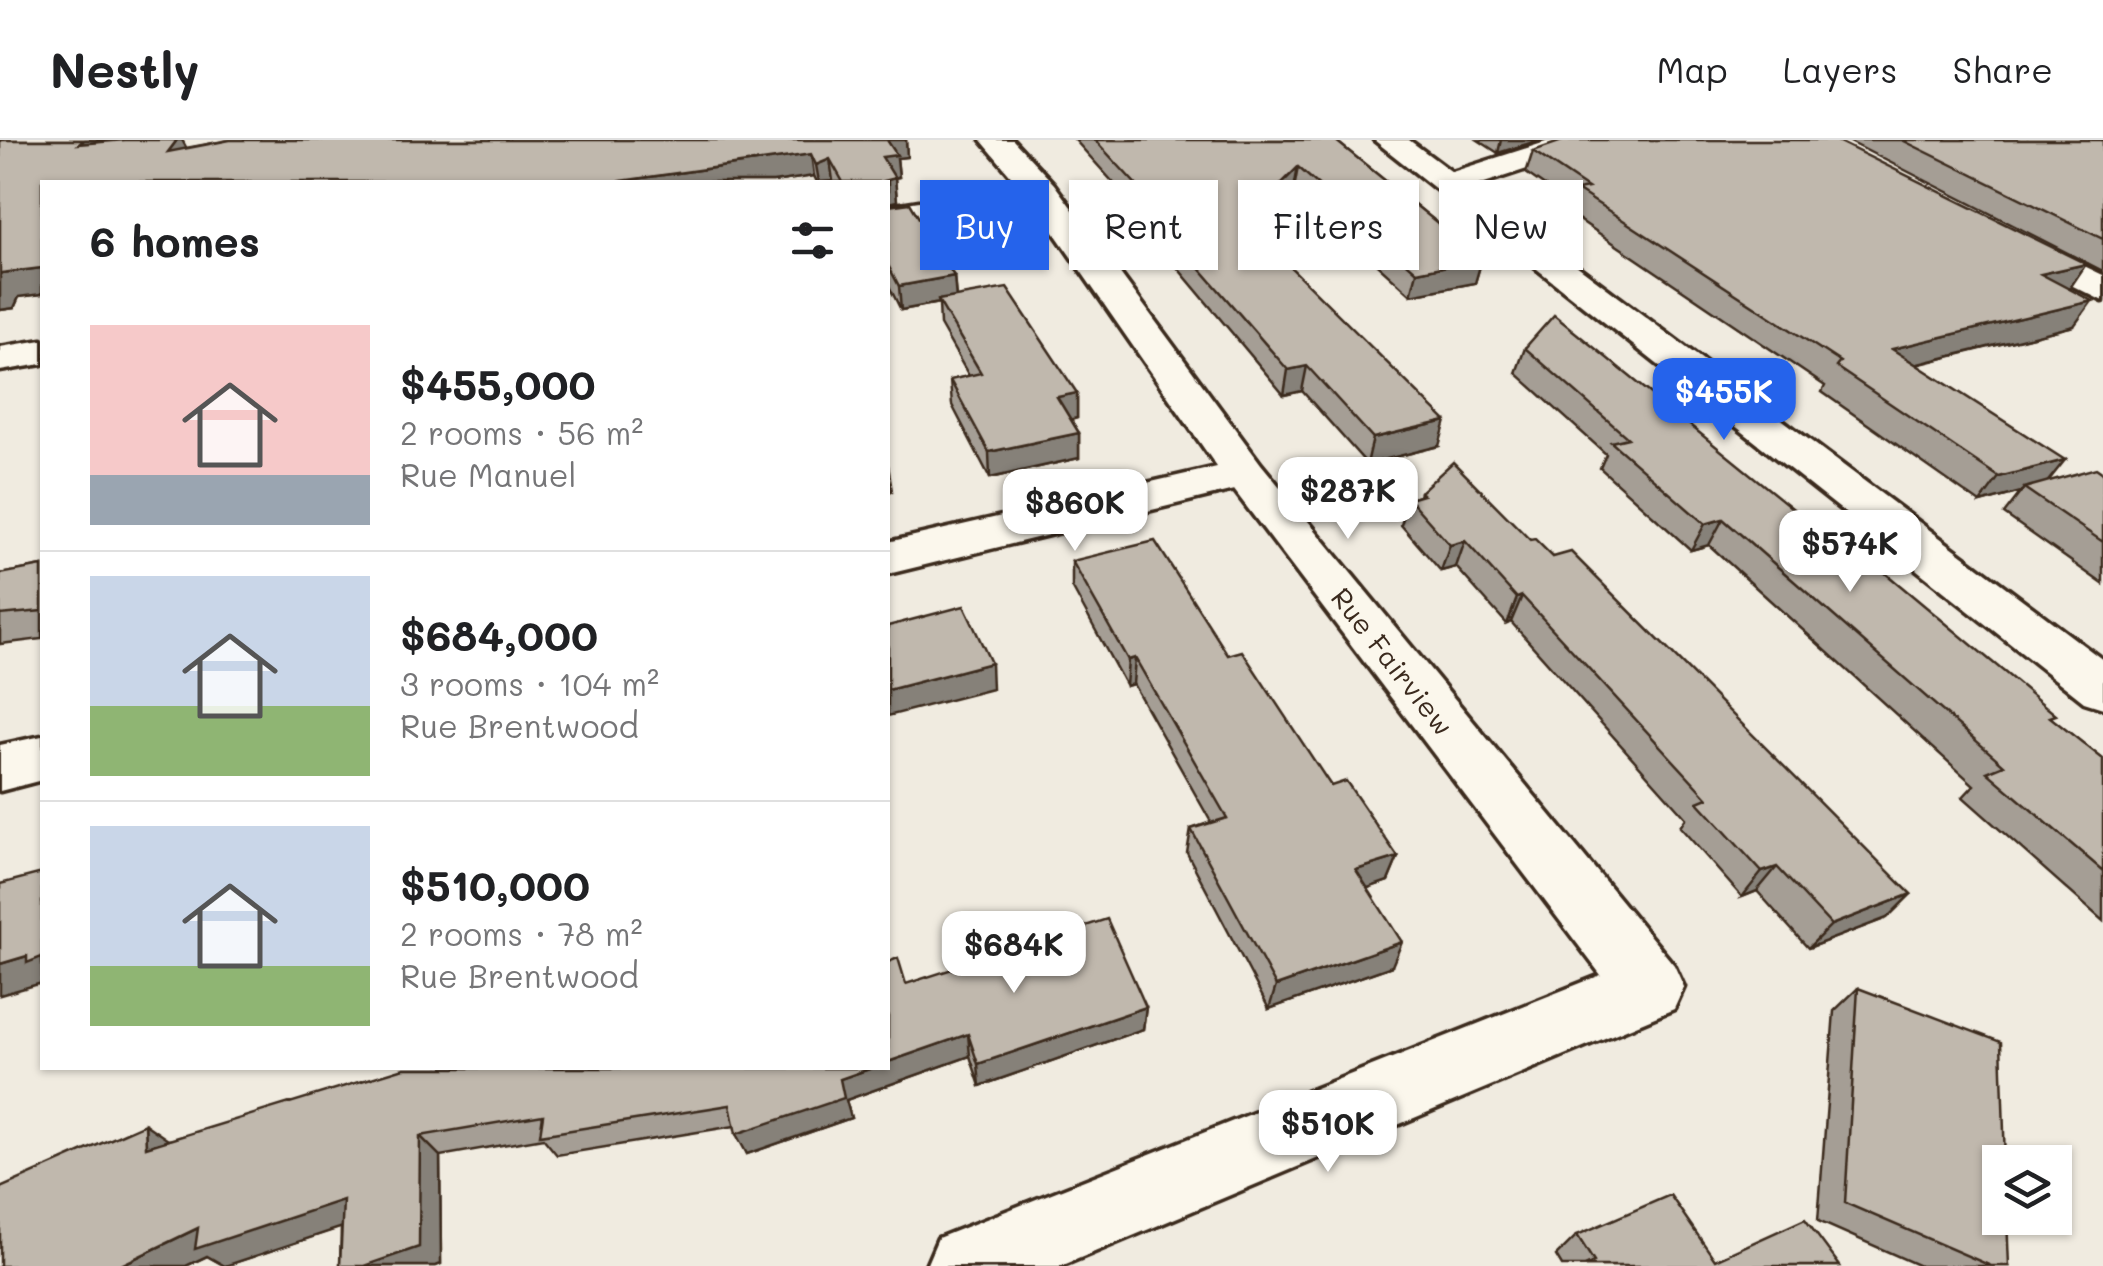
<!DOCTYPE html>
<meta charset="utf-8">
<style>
:root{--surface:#fff;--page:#f2f2f2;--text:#202124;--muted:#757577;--line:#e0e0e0;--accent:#2563eb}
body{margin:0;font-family:Mali,sans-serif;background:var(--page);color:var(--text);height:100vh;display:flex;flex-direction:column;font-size:38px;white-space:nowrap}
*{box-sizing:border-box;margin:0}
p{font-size:32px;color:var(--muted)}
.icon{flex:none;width:55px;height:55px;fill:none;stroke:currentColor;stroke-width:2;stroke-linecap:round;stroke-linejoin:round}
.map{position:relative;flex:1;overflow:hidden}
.panel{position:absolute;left:40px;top:40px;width:850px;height:890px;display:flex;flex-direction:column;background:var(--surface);border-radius:0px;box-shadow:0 2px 8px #0004}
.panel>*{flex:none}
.guide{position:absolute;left:920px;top:40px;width:950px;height:90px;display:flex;gap:20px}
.fabs{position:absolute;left:1982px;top:1005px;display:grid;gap:20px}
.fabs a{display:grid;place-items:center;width:90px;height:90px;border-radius:0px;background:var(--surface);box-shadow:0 2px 8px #0004;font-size:50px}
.price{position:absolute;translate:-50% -85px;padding:0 22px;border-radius:20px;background:#fff;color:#222;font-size:32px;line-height:65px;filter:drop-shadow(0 2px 5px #0008)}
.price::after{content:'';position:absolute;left:50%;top:60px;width:30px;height:22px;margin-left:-15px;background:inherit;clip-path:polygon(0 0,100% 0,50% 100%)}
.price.selected{background:var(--accent);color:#fff}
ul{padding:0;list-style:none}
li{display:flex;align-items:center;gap:30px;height:250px;padding:0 50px}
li+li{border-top:2px solid var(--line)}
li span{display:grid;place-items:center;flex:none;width:280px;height:200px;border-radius:0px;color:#555}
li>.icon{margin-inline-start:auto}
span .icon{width:120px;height:120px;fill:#fffc;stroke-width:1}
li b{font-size:42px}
h2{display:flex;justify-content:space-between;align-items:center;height:120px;padding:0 50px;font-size:42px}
.tag{padding:0 35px;border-radius:0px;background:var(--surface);box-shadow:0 2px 8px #0004;font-size:35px;line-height:90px}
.tag.selected{background:var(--accent);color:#fff}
header{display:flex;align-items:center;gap:60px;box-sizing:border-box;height:140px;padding:0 50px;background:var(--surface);border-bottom:2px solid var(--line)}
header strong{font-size:48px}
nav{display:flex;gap:55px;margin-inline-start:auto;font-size:35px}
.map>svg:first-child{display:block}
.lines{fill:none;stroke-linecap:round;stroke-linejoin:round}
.street-casing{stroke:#3b2a1e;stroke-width:7}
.street{fill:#fbf7ec;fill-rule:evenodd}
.wall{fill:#a59e95;stroke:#3b2a1e;stroke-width:2.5}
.shaded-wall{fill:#868179;stroke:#3b2a1e;stroke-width:2.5}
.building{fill:#c0b8ad;stroke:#3b2a1e;stroke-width:2.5}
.labels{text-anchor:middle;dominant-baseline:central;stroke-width:9;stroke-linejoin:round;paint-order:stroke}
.street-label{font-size:28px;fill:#3b2a1e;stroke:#fbf7ec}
</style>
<header>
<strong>Nestly</strong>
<nav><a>Map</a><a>Layers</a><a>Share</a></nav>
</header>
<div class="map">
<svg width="2103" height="1126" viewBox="0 0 2103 1126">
<rect width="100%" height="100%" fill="#f0ebe0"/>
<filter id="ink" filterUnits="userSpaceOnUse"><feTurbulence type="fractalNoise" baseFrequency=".01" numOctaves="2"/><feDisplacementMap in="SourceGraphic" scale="20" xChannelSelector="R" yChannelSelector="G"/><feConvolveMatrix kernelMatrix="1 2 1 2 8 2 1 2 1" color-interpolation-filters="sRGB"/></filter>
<g filter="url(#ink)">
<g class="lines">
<!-- street casing -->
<g class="street-casing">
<g id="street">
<path d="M981,0H1013L1054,44L1261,324L1674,825L1684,847L1674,869L1061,1126H926L938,1098L1601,835L1234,350L888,434V402L1217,327L1033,62L888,86V66L1019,45Z"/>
<path d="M1374,0H1409L1452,32L1552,0H1598L1594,7L1472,47L2103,520V568L2084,562Z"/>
<path d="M2013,92L2103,135V161L2001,110L1995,103L2001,96Z"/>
<path d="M42,200V224L0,231V207Z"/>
<path d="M42,596V640L0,651V605Z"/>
</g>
</g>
<!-- street -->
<use href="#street" class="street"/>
</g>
<!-- wall -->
<g class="wall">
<path d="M0,0H182L186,8L229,0H906L907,17L897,18L899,37L895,38L897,61L888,63V42H817L814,36L773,42H42V154L19,157L14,168L0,170Z"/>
<path d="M1075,0H1335L1482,119L1475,143L1411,155L1294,49L1254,91L1439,306L1367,324L1302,251L1284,255L1145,89L1146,79Z"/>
<path d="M1478,0H1540L1498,13Z"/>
<path d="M1846,0H2103V131Z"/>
<path d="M1533,11L2070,148H2068L2074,186L1916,225L2047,342L2103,333V444L2004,374L2021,352L1980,363L1822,252L1825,246L1569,73L1572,65L1526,33Z"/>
<path d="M888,66L954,136L956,157L1077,253V278L1071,280L1079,293V318L990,338L952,265L950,240L969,236L940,185L939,163L901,170L888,144Z"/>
<path d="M1525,208L2052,579L2103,619V781L1963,657L1974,645L1709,405L1691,410L1600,328L1606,314L1516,233Z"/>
<path d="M1420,352L1530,400L1553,417L1911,754L1887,778L1808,808L1757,751L1742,757L1680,687L1686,678L1511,482L1507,484L1456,427L1441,431L1401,385L1409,359L1419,356Z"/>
<path d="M1072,421L1228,515L1331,646L1398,717L1388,741L1367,748L1392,826L1269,869L1187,713L1191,689L1211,682L1133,544L1126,546L1072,447Z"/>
<path d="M42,426V499L0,504V434Z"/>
<path d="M906,844L1146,867L1143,889L980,946L970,916L846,960L851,978L747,1014L735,986L557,1015L543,998L440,1016L441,1124L436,1126H340L341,1087L225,1126L207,1116L186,1126H0L168,1000L888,928Z"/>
<path d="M1858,848L2009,1126H1920L1818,1081L1834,871Z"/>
<path d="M1577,1095L1715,1120L1840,1126H1562L1556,1116Z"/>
</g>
<!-- shaded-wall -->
<g class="shaded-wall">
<path d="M84,0H125L79,4Z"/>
<path d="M177,0H182L192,18L168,12Z"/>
<path d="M886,0H906L907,17L897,18L899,37L885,39L882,17Z"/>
<path d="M1501,0H1540L1498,13Z"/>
<path d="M811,14L814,36L773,42H614Z"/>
<path d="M830,19L833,41L819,42L816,25Z"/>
<path d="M1298,27L1294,49L1241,104L1244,81Z"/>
<path d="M895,38L897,61L888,63V42H883V41Z"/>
<path d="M1482,119L1475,143L1411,155L1417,132Z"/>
<path d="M2086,124L2070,148L2025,159L2041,134Z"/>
<path d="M42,128V154L19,157L14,168L0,170V137L2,133Z"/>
<path d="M954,136L956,160H938L939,163L901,170L899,146Z"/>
<path d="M2092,161L2074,186L1877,234L1892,209Z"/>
<path d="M1307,226L1302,251L1284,255L1288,230Z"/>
<path d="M1077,253V278L1056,283L1057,257Z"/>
<path d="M1446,281L1439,306L1367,324L1373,298Z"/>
<path d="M1079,293V318L990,338L989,312Z"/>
<path d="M2065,320L2045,345L2024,348L2021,352L1980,363L1999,337Z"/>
<path d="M888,325L892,351L888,352Z"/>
<path d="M1723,379L1709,405L1691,410L1705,384Z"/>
<path d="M1465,401L1456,427L1441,431L1450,405Z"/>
<path d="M1522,456L1511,482L1507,484L1517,458Z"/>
<path d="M1135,518L1133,544L1126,546L1128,520Z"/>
<path d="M991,523L992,549L888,576V550Z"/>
<path d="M1398,717L1388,741L1348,755L1356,730Z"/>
<path d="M1777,727L1757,751L1742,757L1762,732Z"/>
<path d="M1911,754L1887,778L1808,808L1831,785Z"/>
<path d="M1402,802L1392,826L1269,869L1276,846Z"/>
<path d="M27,816L42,817V843L0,855V824Z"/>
<path d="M1146,867L1143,889L980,946L978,924Z"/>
<path d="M968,894L970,916L846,960L851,978L747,1014L736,994L840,939L872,928H888V922Z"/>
<path d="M145,984L174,1004L146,1007Z"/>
<path d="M420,996L440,1016L441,1124L436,1126H364Z"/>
<path d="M343,1060L367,1079L225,1126L207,1116L186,1126H119L198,1088Z"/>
</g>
<!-- building -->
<g class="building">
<path d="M0,0H84L79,4L125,0H177L168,12L230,0H887L897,15L882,17L895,38L883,41V42H843L830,19L816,25L811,14L614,42H42V128L2,133L0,137Z"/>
<path d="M1095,0H1335L1482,119L1417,132L1298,27L1244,81L1446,281L1373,298L1307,226L1288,230L1146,66L1154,64Z"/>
<path d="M1565,0H1835L2086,124L2041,134L2092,161L1892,209L2065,320L1999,337L1836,227L1840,222L1577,50L1588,48L1533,11Z"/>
<path d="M1902,0H2103V99Z"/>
<path d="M910,63L954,136L899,146L888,125V66Z"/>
<path d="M1007,148L1077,253L1057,257L1079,293L989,312L950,240L981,233L938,160Z"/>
<path d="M1554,175L1850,415L1860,412L2056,575L2050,577L2103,619V731L1987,632L2004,625L1723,379L1705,384L1611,302L1628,298L1525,208Z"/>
<path d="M1453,322L1530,400L1535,399L1553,417L1571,412L1911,754L1831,785L1777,727L1762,732L1698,662L1708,658L1522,456L1517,458L1465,401L1450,405L1409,359L1423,355L1420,352Z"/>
<path d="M2096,328L2103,333V402L2024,348Z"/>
<path d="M1155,401L1228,515L1242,511L1331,646L1346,641L1398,717L1356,730L1402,802L1276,846L1191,689L1227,678L1135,518L1128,520L1072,421Z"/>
<path d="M42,426V471L0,475V434Z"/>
<path d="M964,466L991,523L888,550V486Z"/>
<path d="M42,733V817L27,823V816L0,824V744Z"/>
<path d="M1107,779L1146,867L978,924L968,894L888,922V822L898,818L906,844Z"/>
<path d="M1858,848L2001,902L2005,1022H2000V1078H2007L2009,1126H1991L1845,1063Z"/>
<path d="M404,928H872L840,939L844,958L736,994L730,965L540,995L543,975L420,996L419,1107L364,1126H340L343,1060L195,1109L198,1088L119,1126H0V1048L145,984L146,1007Z"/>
<path d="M1670,1055L1715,1120L1805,1079L1840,1126H1585L1594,1122L1577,1095Z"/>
</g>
</g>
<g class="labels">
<!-- street labels -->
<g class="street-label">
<text transform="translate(1393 521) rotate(52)">Rue Fairview</text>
</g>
</g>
</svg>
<div class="fabs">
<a><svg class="icon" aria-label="layers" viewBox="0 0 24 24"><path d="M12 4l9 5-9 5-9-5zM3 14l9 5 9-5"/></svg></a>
</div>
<b class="price selected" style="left:1724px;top:303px">$455K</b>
<b class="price" style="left:1348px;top:402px">$287K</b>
<b class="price" style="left:1075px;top:414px">$860K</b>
<b class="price" style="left:1850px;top:455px">$574K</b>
<b class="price" style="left:1014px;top:856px">$684K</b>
<b class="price" style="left:1328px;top:1035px">$510K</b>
<div class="guide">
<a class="tag selected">Buy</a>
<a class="tag">Rent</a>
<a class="tag">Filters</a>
<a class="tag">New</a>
</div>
<section class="panel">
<h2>6 homes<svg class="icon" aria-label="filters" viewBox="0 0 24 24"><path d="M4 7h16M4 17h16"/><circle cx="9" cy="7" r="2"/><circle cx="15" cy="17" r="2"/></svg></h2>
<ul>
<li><span style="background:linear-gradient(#f6c9c9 75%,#9aa5b1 0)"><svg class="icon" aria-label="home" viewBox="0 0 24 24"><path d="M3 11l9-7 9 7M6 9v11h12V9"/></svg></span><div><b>$455,000</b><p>2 rooms · 56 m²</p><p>Rue Manuel</p></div></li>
<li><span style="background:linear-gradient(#c9d6e8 65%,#8fb573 0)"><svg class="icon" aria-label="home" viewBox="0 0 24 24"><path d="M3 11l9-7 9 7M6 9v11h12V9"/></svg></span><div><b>$684,000</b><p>3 rooms · 104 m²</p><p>Rue Brentwood</p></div></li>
<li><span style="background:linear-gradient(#c9d6e8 70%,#8fb573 0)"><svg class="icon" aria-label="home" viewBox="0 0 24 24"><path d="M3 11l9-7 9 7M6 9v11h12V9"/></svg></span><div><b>$510,000</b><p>2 rooms · 78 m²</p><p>Rue Brentwood</p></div></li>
</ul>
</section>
</div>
